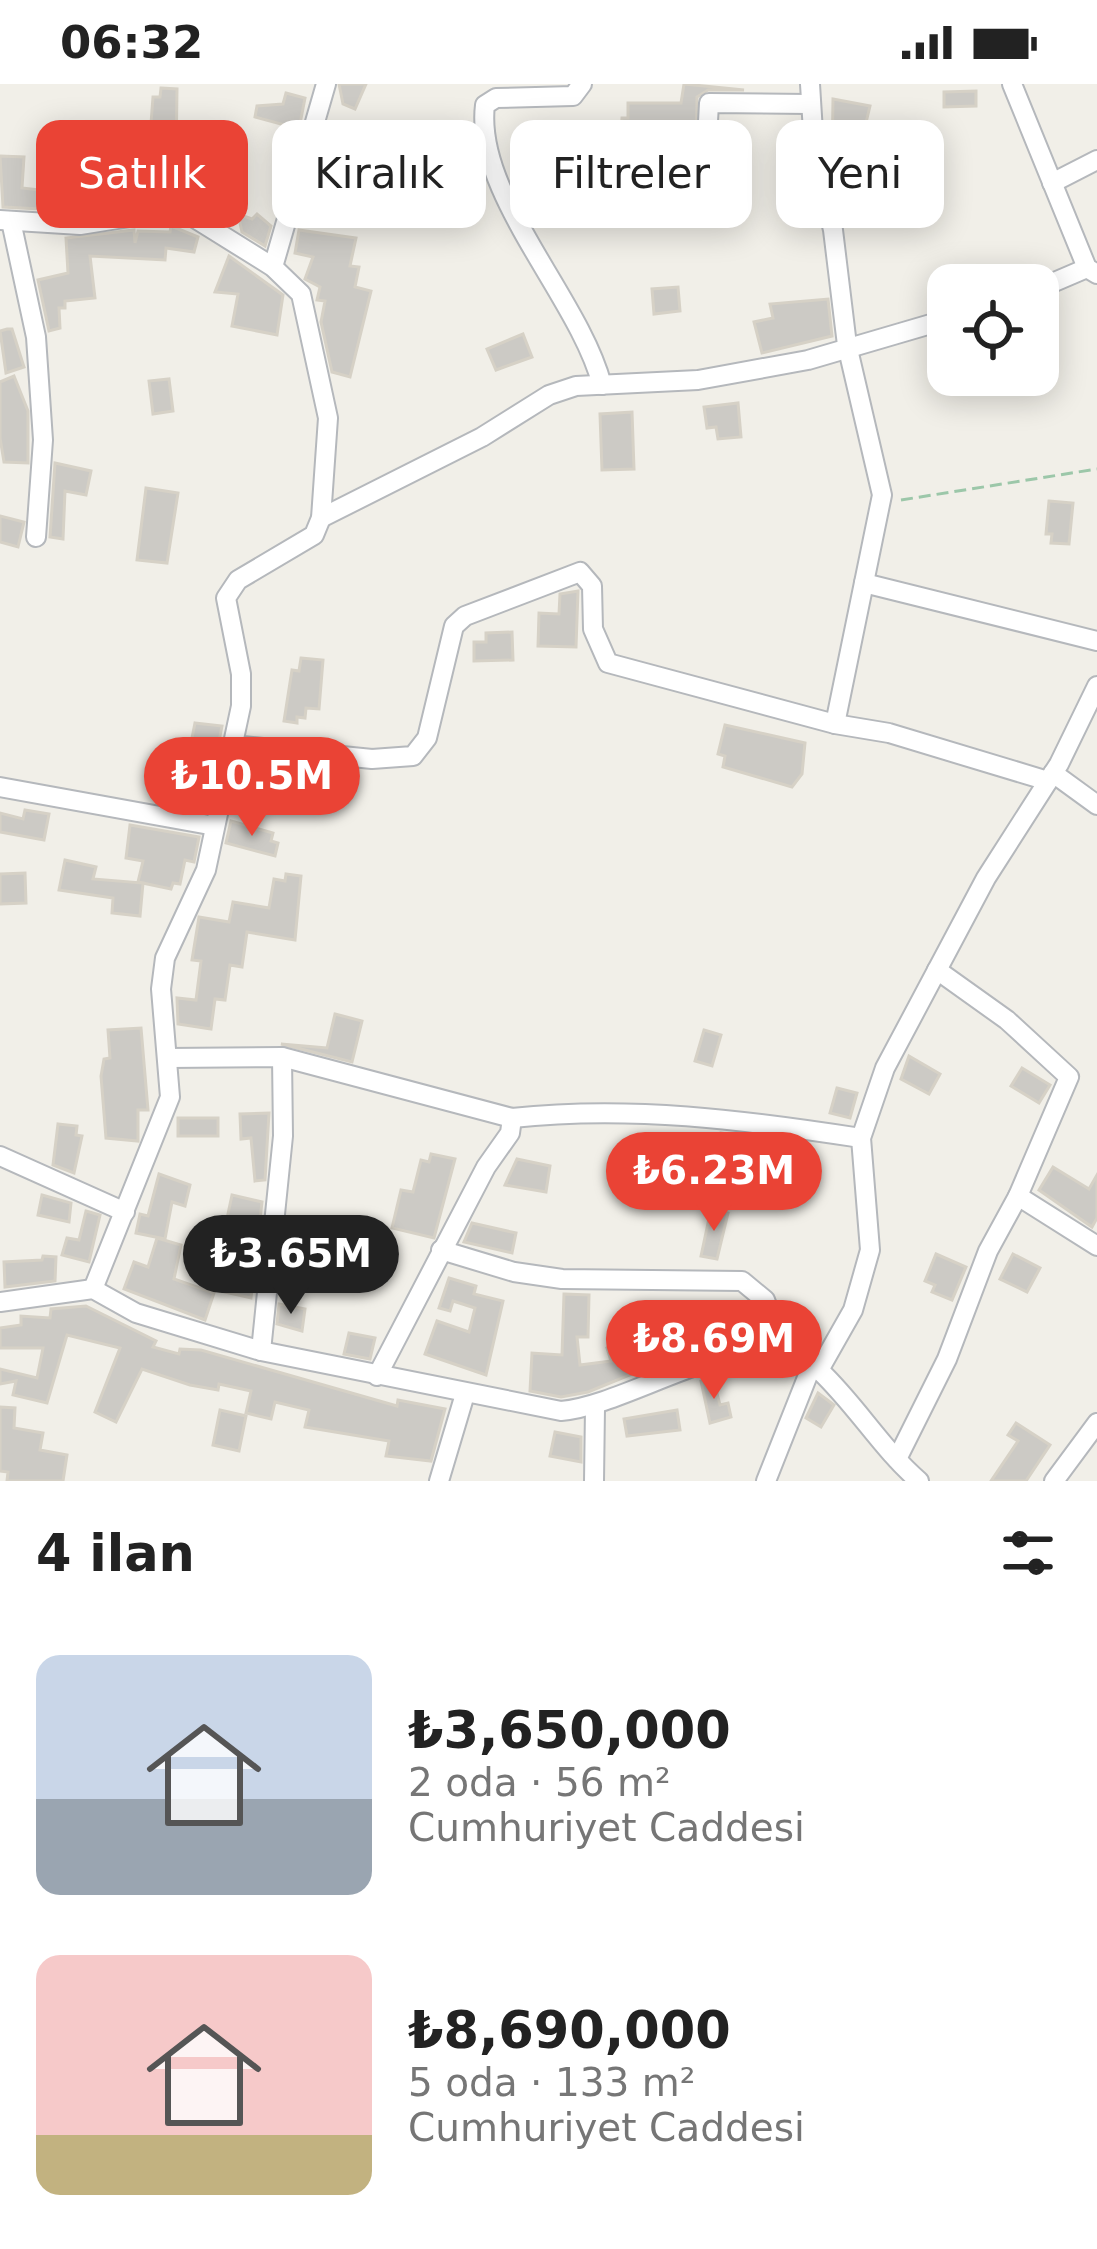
<!DOCTYPE html>
<html lang="tr">
<meta charset="utf-8">
<style>
:root{--surface:#fff;--page:#f2f2f2;--text:#222;--muted:#767676;--accent:#ea4335}
body{margin:0;font-family:"DejaVu Sans",sans-serif;background:var(--page);color:var(--text);height:100vh;display:flex;flex-direction:column;font-size:45px;white-space:nowrap}
*{box-sizing:border-box;margin:0}
p{font-size:39px;color:var(--muted)}
.icon{flex:none;width:66px;height:66px;fill:none;stroke:currentColor;stroke-width:2;stroke-linecap:round;stroke-linejoin:round}
.map{position:relative;height:1397px;overflow:hidden}
.panel{display:flex;flex-direction:column;background:var(--surface);flex:1}
.panel>*{flex:none}
.banner{position:absolute;left:36px;top:36px;width:1026px;height:108px;display:flex;gap:24px}
.tools{position:absolute;left:927px;top:180px;display:grid;gap:24px}
.tools a{display:grid;place-items:center;width:132px;height:132px;border-radius:24px;background:var(--surface);box-shadow:0 6px 30px #0003;font-size:60px}
.price{position:absolute;translate:-50% -102px;padding:0 27px;border-radius:42px;background:var(--accent);color:#fff;font-size:39px;line-height:78px;filter:drop-shadow(0 3px 6px #0008)}
.price::after{content:'';position:absolute;left:50%;top:72px;width:36px;height:27px;margin-left:-18px;background:inherit;clip-path:polygon(0 0,100% 0,50% 100%)}
.price.current{background:#222;color:#fff}
ul{padding:0;list-style:none}
li{display:flex;align-items:center;gap:36px;height:300px;padding:0 36px}
li span{display:grid;place-items:center;flex:none;width:336px;height:240px;border-radius:24px;color:#555}
li>.icon{margin-inline-start:auto}
span .icon{width:144px;height:144px;fill:#fffc;stroke-width:1}
li b{font-size:51px}
h2{display:flex;justify-content:space-between;align-items:center;height:144px;padding:0 36px;font-size:51px}
.tag{padding:0 42px;border-radius:24px;background:var(--surface);box-shadow:0 6px 30px #0003;font-size:42px;line-height:108px}
.tag.current{background:var(--accent);color:#fff}
.status{display:flex;justify-content:space-between;align-items:center;height:84px;padding:0 60px;background:var(--surface);direction:ltr}
.status svg{height:33px;fill:currentColor}
.map>svg:first-child{display:block}
.building{fill:#cccac5;stroke:#d6d1c6;stroke-width:3}
.lines{fill:none;stroke-linecap:round;stroke-linejoin:round}
.minor-casing{stroke:#b5b8bc;stroke-width:22}
.path{stroke:#9cc7a9;stroke-width:3;stroke-dasharray:12 6;stroke-linecap:butt}
.minor{stroke:#fff;stroke-width:18}
</style>
<div class="status"><b>06:32</b><svg viewBox="0 0 49 12"><path d="M0 12V9h3v3zM5 12V6h3v6zM10 12V3h3v9zM15 12V0h3v12zM26 1h20v11H26zM47 4h2v5h-2z"/></svg></div>
<div class="map">
<svg width="1097" height="1397" viewBox="0 0 1097 1397">
<rect width="100%" height="100%" fill="#f1efe8"/>
<!-- building -->
<g class="building">
<path d="M339,0H366L355,25L343,20Z"/>
<path d="M684,0L744,6H708L697,13L696,86L646,87L645,50L621,49L622,34H628V19H681Z"/>
<path d="M161,4L177,5L176,76H169L159,115L146,117L154,86L117,78L121,60L149,66L153,13H160Z"/>
<path d="M976,7V22L944,23V8Z"/>
<path d="M286,9L305,14L299,45L255,33L257,22L283,20Z"/>
<path d="M833,15L870,22L858,72H867L865,98L873,97L878,125L846,131L838,85L832,82Z"/>
<path d="M360,48L393,55L387,83L340,73L344,51L359,54Z"/>
<path d="M320,70L345,76L336,130L305,122Z"/>
<path d="M0,72L24,73L22,104L92,112L96,88L115,91L112,110L129,108L131,119L89,118L87,126L79,127L3,123Z"/>
<path d="M182,72L233,82L227,114L201,109L205,88L180,80Z"/>
<path d="M716,84L729,85L728,98L737,99L735,117L710,113Z"/>
<path d="M424,90L454,95L450,120L420,115Z"/>
<path d="M238,130L252,135L257,130L271,142L265,162L242,148Z"/>
<path d="M171,142L198,153L194,168L166,164L165,176L90,172L95,214L65,217V224H59L60,244L49,247L38,196L68,189L66,154L134,146L135,159L138,147L170,148Z"/>
<path d="M299,146L356,154L350,182L359,183L355,203L371,207L350,293L332,288L321,238L325,217L317,216L320,203L305,195L313,173L295,169Z"/>
<path d="M229,172L283,211L277,251L232,242L238,210L215,208Z"/>
<path d="M678,203L680,227L654,230L652,205Z"/>
<path d="M828,215L832,252L762,269L754,238L773,234L770,220Z"/>
<path d="M7,245H12L24,283L6,289L0,247Z"/>
<path d="M523,250L532,273L496,286L487,265Z"/>
<path d="M14,292L28,327V379L4,378L0,354V298Z"/>
<path d="M169,295L173,327L153,330L149,297Z"/>
<path d="M738,319L741,353L718,355L716,343L707,344L704,323Z"/>
<path d="M632,328L634,385L602,386L600,330Z"/>
<path d="M55,379L91,387L86,411L65,407L63,455L50,453Z"/>
<path d="M146,404L178,409L167,479L137,476Z"/>
<path d="M1049,417L1073,419L1069,460L1051,459L1052,450H1046Z"/>
<path d="M0,432L24,438L18,463L0,458Z"/>
<path d="M578,507L576,563L538,562L539,529L559,530L560,510Z"/>
<path d="M512,548L513,576L474,577V558H486V549Z"/>
<path d="M301,574L323,576L319,625L306,624L305,634L297,633V639L284,637L292,586L299,587Z"/>
<path d="M195,639L222,642L219,657L211,655L216,675L210,685L176,677L180,657L191,659Z"/>
<path d="M725,641L805,659L802,690L792,703L723,683L725,672L718,670Z"/>
<path d="M25,726L49,730L44,756L0,748V729L23,735Z"/>
<path d="M231,737L273,749L271,757L278,759L275,772L226,759Z"/>
<path d="M130,741L199,753L194,778L185,776L180,800L173,799L171,805L138,798L143,777L126,774Z"/>
<path d="M65,776L96,783L93,795L143,799L140,832L112,829L113,814L59,806Z"/>
<path d="M25,789L26,819L0,820V790Z"/>
<path d="M286,790L301,792L295,856L247,848L242,883L230,881L225,916L215,915L211,945L178,940L177,914L196,916L201,877L192,876L199,833L229,838L233,818L269,824L274,795L285,797Z"/>
<path d="M335,930L362,937L352,978L281,960L327,964Z"/>
<path d="M141,944L148,1026H138V1057L106,1054L101,992L104,975L110,974L108,946Z"/>
<path d="M704,946L721,951L712,982L695,977Z"/>
<path d="M909,972L940,990L929,1010L901,995Z"/>
<path d="M1022,984L1050,1001L1039,1019L1011,1002Z"/>
<path d="M837,1004L857,1009L850,1034L830,1029Z"/>
<path d="M269,1029L265,1096L255,1097L251,1054L241,1055L240,1030Z"/>
<rect x="178" y="1034" width="40" height="18"/>
<path d="M58,1040L77,1042L76,1051L82,1052L74,1089L53,1081Z"/>
<path d="M721,1049L769,1057L768,1065L776,1066L772,1096L714,1095Z"/>
<path d="M650,1057L674,1060L669,1097L652,1095Z"/>
<path d="M431,1070L455,1075L434,1154L392,1144L401,1106L413,1108L421,1076L429,1078Z"/>
<path d="M517,1075L550,1082L546,1108L505,1101Z"/>
<path d="M1053,1083L1089,1105L1097,1091V1134L1092,1143L1039,1106Z"/>
<path d="M159,1090L190,1101L185,1122L172,1118L165,1155L136,1149L140,1130L148,1132Z"/>
<path d="M42,1111L71,1119L69,1138L38,1131Z"/>
<path d="M232,1111L262,1118L251,1214L212,1205Z"/>
<path d="M711,1125L728,1129L717,1175L701,1172Z"/>
<path d="M86,1127L100,1131L89,1178L62,1171L67,1154L79,1156Z"/>
<path d="M472,1139L516,1149L512,1169L464,1158Z"/>
<path d="M157,1154L181,1161L174,1195L214,1209L205,1236L124,1205L134,1178L148,1183Z"/>
<path d="M292,1165L327,1174L323,1191L288,1183Z"/>
<path d="M936,1170L966,1183L952,1216L932,1208L935,1201L925,1197Z"/>
<path d="M1013,1170L1040,1184L1027,1208L1000,1195Z"/>
<path d="M43,1172L56,1173L55,1197L5,1203L4,1178L42,1176Z"/>
<path d="M449,1194L476,1202L474,1210L503,1217L486,1291L425,1270L437,1237L469,1248L475,1224L453,1217L450,1227L439,1224Z"/>
<path d="M564,1210L589,1211L588,1253H577L580,1281L611,1277L607,1264L658,1249L656,1232L683,1228L687,1261L647,1266L652,1282L588,1308L561,1313L530,1307L532,1269L562,1271Z"/>
<path d="M279,1220L305,1225L302,1247L277,1240Z"/>
<path d="M86,1222L156,1257L153,1263L179,1270L180,1265L201,1266L397,1322L398,1316L445,1325L431,1377L386,1372L389,1357L305,1343L309,1326L275,1318L271,1335L246,1329L251,1307L219,1300L218,1306L190,1301L142,1285L116,1338L95,1328L120,1264L67,1251L47,1319L13,1311L16,1297L0,1300V1285L37,1294L43,1264H0V1244L21,1241V1232L50,1234L51,1225Z"/>
<path d="M349,1249L375,1254L370,1275L344,1270Z"/>
<path d="M713,1294L720,1321L728,1319L731,1333L710,1339L701,1297Z"/>
<path d="M818,1309L834,1321L821,1343L806,1334Z"/>
<path d="M0,1323L15,1324L14,1344L43,1349L40,1366L67,1371L63,1397H7L8,1388L0,1387Z"/>
<path d="M220,1326L246,1332L239,1367L213,1361Z"/>
<path d="M677,1326L680,1346L627,1352L624,1335Z"/>
<path d="M1016,1339L1050,1361L1026,1397H991L1018,1357L1008,1351Z"/>
<path d="M555,1348L581,1353V1378L550,1372Z"/>
</g>
<g class="lines">
<!-- minor casing -->
<g class="minor-casing">
<g id="minor">
<path d="M582,0L573,12L496,14L485,21C474,110 579,213 602,301"/>
<path d="M810,0L814,64L833,146L847,261L882,411L835,640"/>
<path d="M1012,0L1087,184L1097,190"/>
<path d="M706,75L709,19L809,20"/>
<path d="M1052,99L1097,76"/>
<path d="M0,136L80,141L180,125L273,183L301,210L328,334L321,434L314,451L238,496L226,514L241,590V622L206,786L165,874L161,905L170,1013L93,1205"/>
<path d="M11,137L36,253L43,356L36,453"/>
<path d="M273,183L326,0"/>
<path d="M1038,205L1087,184"/>
<path d="M321,434L482,353L549,311L576,302L698,296L808,276L948,235"/>
<path d="M864,499L1097,557"/>
<path d="M233,661L372,675L413,672L427,654L454,542L465,532L580,488L592,502L593,545L608,579L835,640L889,649L1048,697"/>
<path d="M1053,689L1097,721"/>
<path d="M0,703L215,742"/>
<path d="M168,974L282,973L512,1034L510,1049L486,1083L377,1292"/>
<path d="M512,1034C630,1021 744,1036 861,1054"/>
<path d="M0,1072L125,1128"/>
<path d="M1018,1112L1097,1162"/>
<path d="M441,1166L514,1188L562,1195L742,1197L765,1216L784,1266"/>
<path d="M0,1218L93,1205L136,1229L261,1267L561,1327C637,1320 758,1227 820,1287C856,1321 882,1365 919,1397"/>
<path d="M261,1267L283,1052L282,973"/>
<path d="M819,1286L853,1226L870,1166L861,1054L885,984L986,794L1059,680L1097,602"/>
<path d="M897,1375L947,1275L988,1167L1018,1112L1069,993L1007,936L937,886"/>
<path d="M439,1397L465,1310"/>
<path d="M594,1397L595,1324"/>
<path d="M766,1397L812,1281"/>
<path d="M1054,1397L1097,1339"/>
</g>
</g>
<!-- path -->
<path class="path" d="M901,416L1097,385"/>
<!-- minor -->
<use href="#minor" class="minor"/>
</g>
</svg>
<div class="tools">
<a><svg class="icon" aria-label="locate" viewBox="0 0 24 24"><circle cx="12" cy="12" r="6"/><path d="M12 2v4M12 18v4M2 12h4M18 12h4"/></svg></a>
</div>
<b class="price" style="left:252px;top:755px">₺10.5M</b>
<b class="price" style="left:714px;top:1150px">₺6.23M</b>
<b class="price current" style="left:291px;top:1233px">₺3.65M</b>
<b class="price" style="left:714px;top:1318px">₺8.69M</b>
<div class="banner">
<a class="tag current">Satılık</a>
<a class="tag">Kiralık</a>
<a class="tag">Filtreler</a>
<a class="tag">Yeni</a>
</div>
</div>
<section class="panel">
<h2>4 ilan<svg class="icon" aria-label="filters" viewBox="0 0 24 24"><path d="M4 7h16M4 17h16"/><circle cx="9" cy="7" r="2"/><circle cx="15" cy="17" r="2"/></svg></h2>
<ul>
<li><span style="background:linear-gradient(#c9d6e8 60%,#9aa5b1 0)"><svg class="icon" aria-label="home" viewBox="0 0 24 24"><path d="M3 11l9-7 9 7M6 9v11h12V9"/></svg></span><div><b>₺3,650,000</b><p>2 oda · 56 m²</p><p>Cumhuriyet Caddesi</p></div></li>
<li><span style="background:linear-gradient(#f6c9c9 75%,#c2b280 0)"><svg class="icon" aria-label="home" viewBox="0 0 24 24"><path d="M3 11l9-7 9 7M6 9v11h12V9"/></svg></span><div><b>₺8,690,000</b><p>5 oda · 133 m²</p><p>Cumhuriyet Caddesi</p></div></li>
</ul>
</section>
